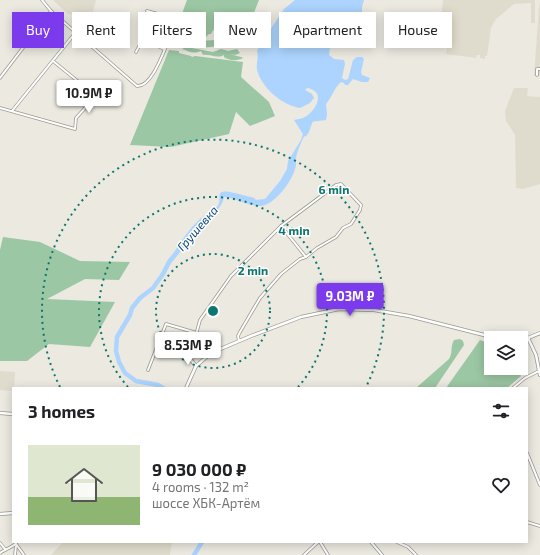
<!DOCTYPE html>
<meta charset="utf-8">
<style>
:root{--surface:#fff;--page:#f2f2f2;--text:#202124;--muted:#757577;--line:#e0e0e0;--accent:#7c3aed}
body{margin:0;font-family:"Exo 2",sans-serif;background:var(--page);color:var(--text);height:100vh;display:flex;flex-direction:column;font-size:15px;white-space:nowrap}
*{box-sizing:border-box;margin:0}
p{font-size:13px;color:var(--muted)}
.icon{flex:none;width:22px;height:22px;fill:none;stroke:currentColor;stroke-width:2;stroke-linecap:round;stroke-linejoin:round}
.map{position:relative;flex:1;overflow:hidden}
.side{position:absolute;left:12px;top:387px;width:516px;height:156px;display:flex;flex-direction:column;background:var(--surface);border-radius:0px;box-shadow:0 2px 10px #0003}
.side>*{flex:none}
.top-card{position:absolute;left:12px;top:12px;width:516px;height:36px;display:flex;gap:8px}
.fabs{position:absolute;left:484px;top:331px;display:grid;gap:8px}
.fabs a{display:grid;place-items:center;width:44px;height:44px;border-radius:0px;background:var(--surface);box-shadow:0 2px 10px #0003;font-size:20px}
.price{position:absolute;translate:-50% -34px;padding:0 9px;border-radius:4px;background:#fff;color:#222;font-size:13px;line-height:26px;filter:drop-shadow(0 1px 2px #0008)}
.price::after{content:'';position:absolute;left:50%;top:24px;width:12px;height:9px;margin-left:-6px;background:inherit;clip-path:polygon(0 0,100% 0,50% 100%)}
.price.selected{background:var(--accent);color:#fff}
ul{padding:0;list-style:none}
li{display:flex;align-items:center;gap:12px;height:100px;padding:0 16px}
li+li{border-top:1px solid var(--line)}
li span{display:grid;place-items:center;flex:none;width:112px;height:80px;border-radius:0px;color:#555}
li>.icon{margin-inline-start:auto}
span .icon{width:48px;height:48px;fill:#fffc;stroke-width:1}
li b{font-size:17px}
h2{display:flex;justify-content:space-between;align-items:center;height:48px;padding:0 16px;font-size:17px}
.tag{padding:0 14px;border-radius:0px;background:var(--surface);box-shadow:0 2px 10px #0003;font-size:14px;line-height:36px}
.tag.selected{background:var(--accent);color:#fff}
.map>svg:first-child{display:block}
.built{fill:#e0dccd}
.green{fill:#9cc7a4}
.water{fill:#acd4fe}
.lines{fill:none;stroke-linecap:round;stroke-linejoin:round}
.river{stroke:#acd4fe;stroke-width:4.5}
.minor-casing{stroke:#9b9991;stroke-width:3.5}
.tertiary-casing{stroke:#9b9991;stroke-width:4}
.secondary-casing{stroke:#9b9991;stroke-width:4}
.minor{stroke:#fff;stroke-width:2}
.tertiary{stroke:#fff;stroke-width:2.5}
.secondary{stroke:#fff;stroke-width:2.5}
.ring{fill:none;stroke:#0f766e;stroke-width:2;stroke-dasharray:2 4}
.labels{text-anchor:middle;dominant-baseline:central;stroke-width:3;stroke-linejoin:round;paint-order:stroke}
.water-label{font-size:12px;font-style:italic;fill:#0b4779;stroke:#fff}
.centre{fill:#0f766e;stroke:#fff;stroke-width:2}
.ring-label{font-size:12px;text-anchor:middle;font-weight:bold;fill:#0f766e;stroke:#fff;stroke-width:3;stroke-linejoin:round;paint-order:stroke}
</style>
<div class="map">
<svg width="540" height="555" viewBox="0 0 540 555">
<rect width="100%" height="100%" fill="#ebe9e0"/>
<!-- built -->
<g class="built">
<path d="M53,0H96L91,18L68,14Z"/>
<path d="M443,0H535V23H531V3L514,4L495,20L491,28L487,56H485V59L480,58V55H477L476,58L446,54L447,48L439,46Z"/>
<path d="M540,3V76H534L539,8Z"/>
<path d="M514,88H528L527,96L540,97V184L523,189L516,188L515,135L506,121L505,111Z"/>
<path d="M0,371L15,372L14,388H13V391L0,390Z"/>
<path d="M63,542H172L170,555H51Z"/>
</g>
<!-- green -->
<g class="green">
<path d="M187,0H259L247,30L241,36L237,31L235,36H233L235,29L231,36H229L230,33L227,35L230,27L228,25H224L223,30L225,33L223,37H222V34L220,32L219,38H216L219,28L213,31L214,28L211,34H209L205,38H202L201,36H196L197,32L195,33C191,33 187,29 187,25L179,33L176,32L177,30H176Z"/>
<path d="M178,37H181L199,41L231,39H233L234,42L227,43L237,42L238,44L225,46L197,48L183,41L177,43L176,39Z"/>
<path d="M186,47L213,52L221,49L228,51L237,49L240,53L235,55L229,54L241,57L243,58C238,61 229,61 224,57V55C217,59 210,54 203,55L201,51C193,54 190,52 182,49Z"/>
<path d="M169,50L179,51V53L191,56L192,57L195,56L243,62L241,77L269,102L275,116L250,126L236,112L229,134L171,147L130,145Z"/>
<path d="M3,237L40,242L80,261L130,262L119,280L85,279L47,299L115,302L90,347L49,344L27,361H0V250Z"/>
<path d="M460,339L463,341L464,345L435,388H416L449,359C453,353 450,347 454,340Z"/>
<path d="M480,340L491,344V368H515L521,376L507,388H446Z"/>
</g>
<!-- water -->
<path class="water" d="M295,0H364L362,7V12L352,14C350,22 345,29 339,36C334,43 329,46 329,55L334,59L344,60L345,64L342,78L345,80L348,79L353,60L357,57H362L364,59L361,72L362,75L370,78L368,82H362L353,79L348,85H345L344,83L341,82C334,88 332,97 326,104L327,115L326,120L309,122C307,134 300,142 297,154C295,158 297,164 295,169C292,181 274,206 260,206C247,206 237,198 224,197C222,210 207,219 198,227C187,238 176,251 170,265L169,262C176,247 192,224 205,215C210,211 218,208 219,203C220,199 219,196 220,193C229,188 240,197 249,199C254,200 260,200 265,199L280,181L287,169L288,161L301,140L303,134L294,120C297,119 301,119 303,118C316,112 327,91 307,88L305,90L312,94L314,98L310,103L300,108C282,105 262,88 257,70C256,63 259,57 257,51L260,45L284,9Z"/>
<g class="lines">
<!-- river -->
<g class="river">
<path d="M305,134C309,129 308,123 313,118"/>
<path d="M233,195L253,200"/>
<path d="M163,388L158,385L136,381L125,373L119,362L116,351L117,337L130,315L132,308L140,298L153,288L163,274L169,262L199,226"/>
<path d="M194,555L202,542"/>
</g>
<!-- minor casing -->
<g class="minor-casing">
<g id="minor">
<path d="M42,0L51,11L137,86C153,87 165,47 171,35"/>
<path d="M147,11L180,20"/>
<path d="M136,52L143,39L164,49"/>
<path d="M537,75V69H540"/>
<path d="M0,78L51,11"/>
<path d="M0,108L75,129L76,118L96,96L53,61"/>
<path d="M12,111L76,32"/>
<path d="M281,226L306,257"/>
<path d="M194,351V342L200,320L231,276L281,226L336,185L341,184L361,205L360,210L351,224L343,228L336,237L317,248L306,257L300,259L281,274L260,298L240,332L238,336L239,341"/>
<path d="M148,370L166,324L197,333"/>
<path d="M513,388L525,378L539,371"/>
<path d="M527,453L540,485"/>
<path d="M527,522L540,526"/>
<path d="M320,542L328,555"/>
<path d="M371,542L382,555"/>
<path d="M397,542L408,547L416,555"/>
<path d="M0,543L5,549"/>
<path d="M16,544L24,555"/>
<path d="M0,553C5,549 14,547 17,542"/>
<path d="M15,555L16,546"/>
<path d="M304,555L318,542"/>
</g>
</g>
<!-- tertiary casing -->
<g class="tertiary-casing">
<g id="tertiary">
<path d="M528,338L536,355L540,375"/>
<path d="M196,366L190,359L192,352L198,351L206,356"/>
<path d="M0,514L13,513"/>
</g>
</g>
<!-- secondary casing -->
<g class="secondary-casing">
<g id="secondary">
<path d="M521,339L528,338L540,333"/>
<path d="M186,388L196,366L211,353L251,336L301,317L339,309L374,310L409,316L496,338"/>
<path d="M0,413L13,414"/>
</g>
</g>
<!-- minor -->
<use href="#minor" class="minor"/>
<!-- tertiary -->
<use href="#tertiary" class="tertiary"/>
<!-- secondary -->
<use href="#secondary" class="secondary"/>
</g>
<!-- distance rings -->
<g class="ring">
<circle cx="213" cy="311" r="57"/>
<path d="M128 387A114 114 0 1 1 298 387"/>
<path d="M60 387A171 171 0 1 1 366 387"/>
</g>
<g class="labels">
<!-- water labels -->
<g class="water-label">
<text transform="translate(197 228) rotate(-49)">Грушевка</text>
</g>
</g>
<circle cx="213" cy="311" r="6" class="centre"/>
<g class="ring-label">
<text x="334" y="194">6 min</text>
<text x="294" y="235">4 min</text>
<text x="253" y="275">2 min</text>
</g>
</svg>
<div class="fabs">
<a><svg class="icon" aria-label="layers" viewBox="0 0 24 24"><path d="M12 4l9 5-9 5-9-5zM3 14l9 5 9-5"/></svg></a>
</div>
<b class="price" style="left:89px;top:114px">10.9M ₽</b>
<b class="price selected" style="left:350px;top:317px">9.03M ₽</b>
<b class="price" style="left:188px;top:366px">8.53M ₽</b>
<div class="top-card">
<a class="tag selected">Buy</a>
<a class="tag">Rent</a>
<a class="tag">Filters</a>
<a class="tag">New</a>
<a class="tag">Apartment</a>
<a class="tag">House</a>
</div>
<section class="side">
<h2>3 homes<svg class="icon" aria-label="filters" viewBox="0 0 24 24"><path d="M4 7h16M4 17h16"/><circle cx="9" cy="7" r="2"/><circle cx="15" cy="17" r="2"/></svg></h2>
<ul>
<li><span style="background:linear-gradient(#dfe7d0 65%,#8fb573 0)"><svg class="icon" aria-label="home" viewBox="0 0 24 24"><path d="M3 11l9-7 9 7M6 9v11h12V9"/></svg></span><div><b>9 030 000 ₽</b><p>4 rooms · 132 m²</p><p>шоссе ХБК-Артём</p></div><svg class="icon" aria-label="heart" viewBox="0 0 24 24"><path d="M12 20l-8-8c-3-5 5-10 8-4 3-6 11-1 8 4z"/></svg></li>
</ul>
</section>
</div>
